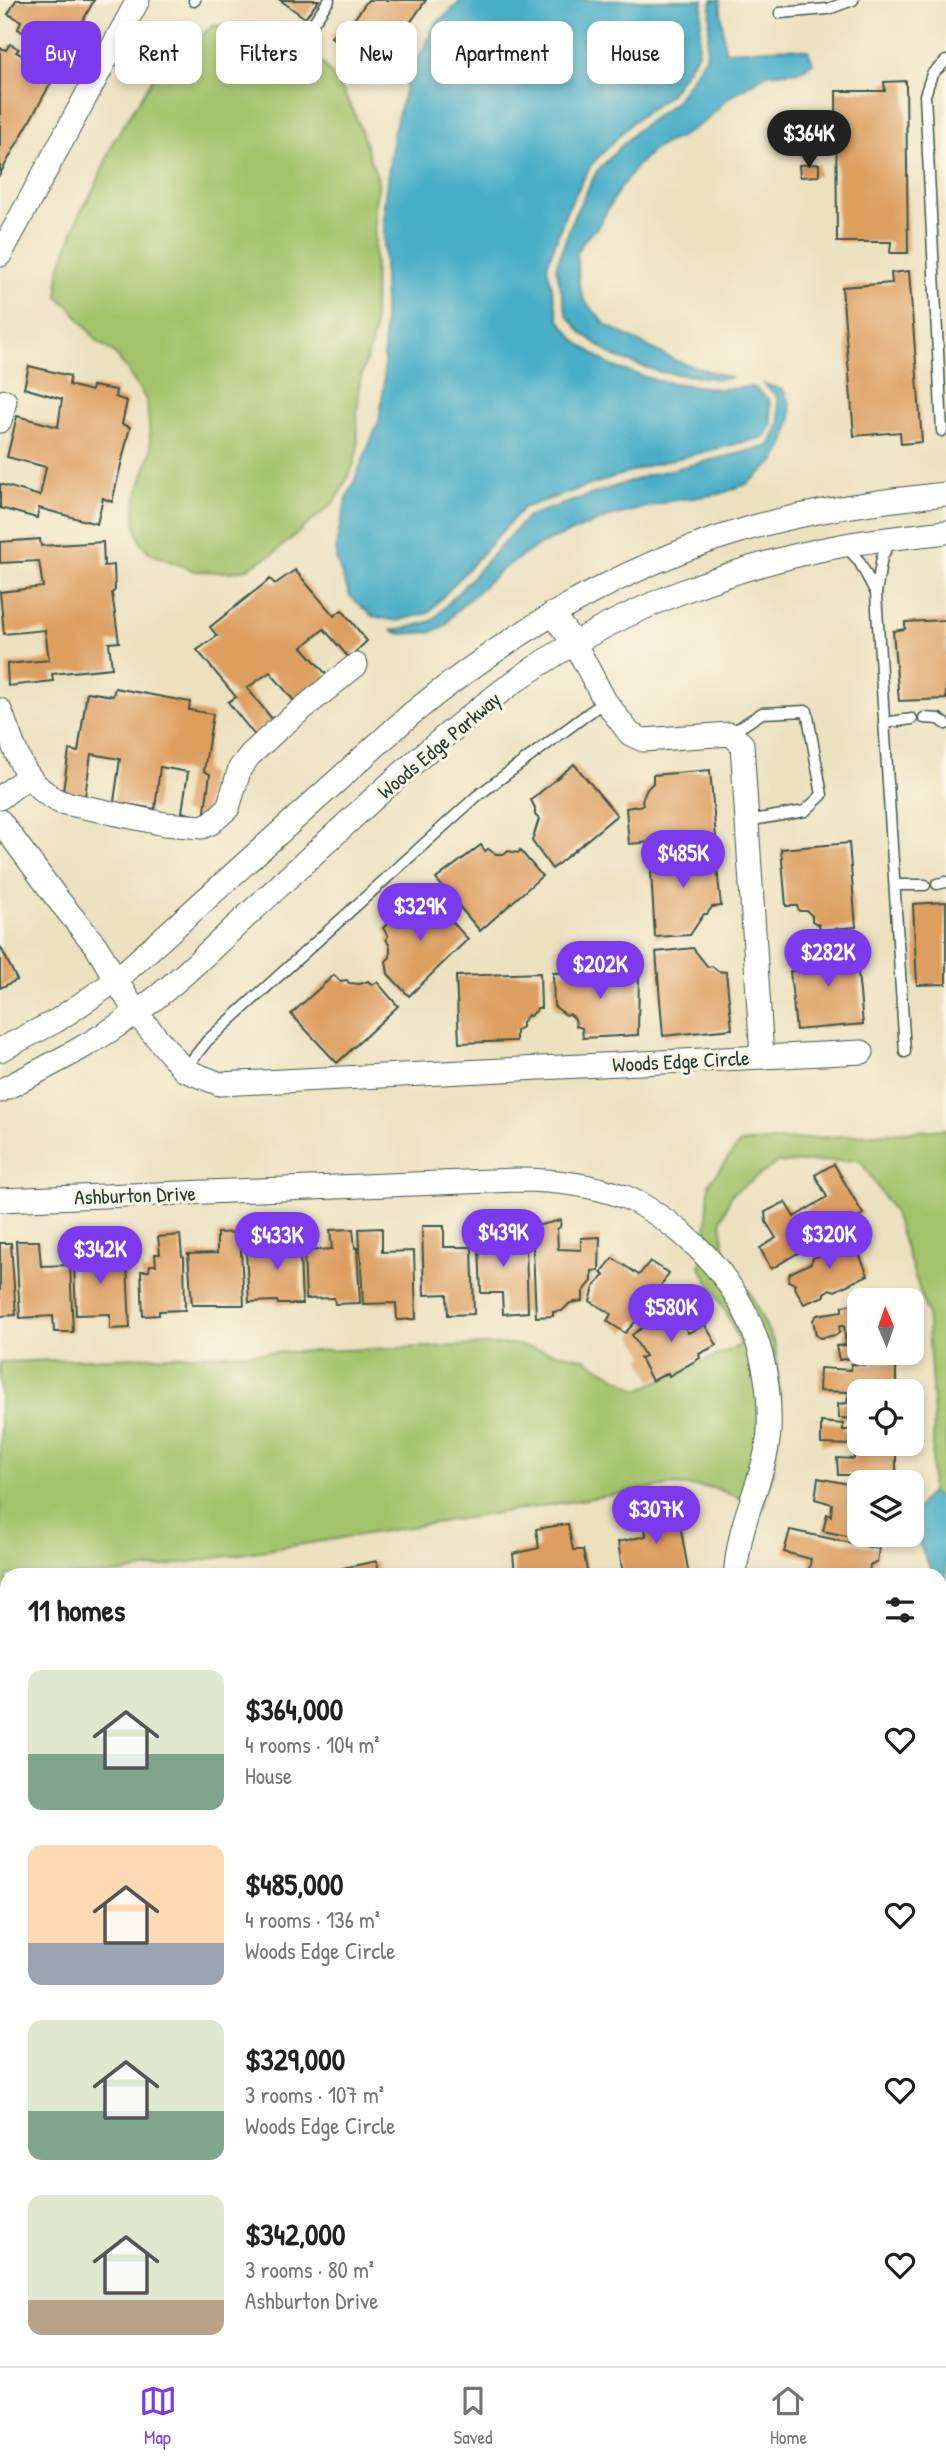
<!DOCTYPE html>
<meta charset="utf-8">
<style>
:root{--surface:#fff;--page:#f2f2f2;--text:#202124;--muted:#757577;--line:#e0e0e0;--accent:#7c3aed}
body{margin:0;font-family:"Patrick Hand",sans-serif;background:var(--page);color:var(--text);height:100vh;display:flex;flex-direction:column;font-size:26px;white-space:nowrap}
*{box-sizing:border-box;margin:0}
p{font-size:23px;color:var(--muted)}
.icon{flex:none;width:38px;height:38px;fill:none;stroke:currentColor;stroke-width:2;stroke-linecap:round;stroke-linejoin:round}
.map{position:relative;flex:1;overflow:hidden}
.drawer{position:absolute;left:0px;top:1568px;width:947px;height:798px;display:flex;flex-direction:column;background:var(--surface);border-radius:21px 21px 0 0;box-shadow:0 4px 10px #0003}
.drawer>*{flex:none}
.hud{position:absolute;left:21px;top:21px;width:905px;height:63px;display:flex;gap:14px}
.needle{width:46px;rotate:358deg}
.buttons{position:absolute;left:847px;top:1288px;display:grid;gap:14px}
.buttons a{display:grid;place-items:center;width:77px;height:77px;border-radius:14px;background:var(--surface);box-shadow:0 4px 10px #0003;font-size:35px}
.price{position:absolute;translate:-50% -60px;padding:0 16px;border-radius:24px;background:var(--accent);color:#fff;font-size:23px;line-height:46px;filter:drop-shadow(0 2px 4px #0008)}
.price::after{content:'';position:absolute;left:50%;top:42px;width:21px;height:16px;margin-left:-10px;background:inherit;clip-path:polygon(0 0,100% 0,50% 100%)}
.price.on{background:#222;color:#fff}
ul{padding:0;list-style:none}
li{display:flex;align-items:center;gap:21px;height:175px;padding:0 28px}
li span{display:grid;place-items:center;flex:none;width:196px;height:140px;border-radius:14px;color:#555}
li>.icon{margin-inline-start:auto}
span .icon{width:84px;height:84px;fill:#fffc;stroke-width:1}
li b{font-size:30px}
h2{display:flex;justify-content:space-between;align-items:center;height:84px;padding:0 28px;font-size:30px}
.chip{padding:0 24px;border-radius:14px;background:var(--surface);box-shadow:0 4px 10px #0003;font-size:24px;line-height:63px}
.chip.on{background:var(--accent);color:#fff}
.dock{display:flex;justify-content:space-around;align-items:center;height:98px;border-top:2px solid var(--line);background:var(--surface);font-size:19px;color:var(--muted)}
.dock a{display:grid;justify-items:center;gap:4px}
.dock .on{color:var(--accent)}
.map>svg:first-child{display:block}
.green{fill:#a3c36b;stroke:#618050;stroke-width:2}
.water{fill:#49aec8;stroke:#34767e;stroke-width:2}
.building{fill:#dd9f60}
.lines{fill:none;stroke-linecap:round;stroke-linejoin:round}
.lane-casing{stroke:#3e5649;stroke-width:13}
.street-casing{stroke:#3e5649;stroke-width:25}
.lane{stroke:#fff;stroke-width:10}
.street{stroke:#fff;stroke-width:23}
.labels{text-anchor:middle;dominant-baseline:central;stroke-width:6;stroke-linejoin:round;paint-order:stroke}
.street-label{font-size:21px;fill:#1f3d34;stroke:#fcf5e5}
</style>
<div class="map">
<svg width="946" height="2366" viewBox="0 0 946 2366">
<rect width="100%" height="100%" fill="#fcf5e5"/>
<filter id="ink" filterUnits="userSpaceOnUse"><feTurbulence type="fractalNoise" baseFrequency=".0143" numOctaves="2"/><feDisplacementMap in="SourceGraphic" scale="14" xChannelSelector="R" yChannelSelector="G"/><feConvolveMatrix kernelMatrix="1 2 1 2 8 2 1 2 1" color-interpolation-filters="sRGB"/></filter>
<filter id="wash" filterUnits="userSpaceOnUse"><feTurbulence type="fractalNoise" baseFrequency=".00686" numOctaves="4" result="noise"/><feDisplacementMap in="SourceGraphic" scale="28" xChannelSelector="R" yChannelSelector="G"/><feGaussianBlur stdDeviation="1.57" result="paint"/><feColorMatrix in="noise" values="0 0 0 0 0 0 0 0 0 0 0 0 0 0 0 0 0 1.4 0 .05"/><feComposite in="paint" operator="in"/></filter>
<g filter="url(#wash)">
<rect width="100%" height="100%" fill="#ece1bf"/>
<!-- green -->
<g class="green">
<path d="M260,24C320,41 354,98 369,156C371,164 377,173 378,181C379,188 376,196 375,203L374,334L360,381L357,413L358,447L354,464L338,497L333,503L273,554L246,569L230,572L195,571L151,554L141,543L136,527L135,511L137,495L151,451L147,401L122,363L113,352L99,343L70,307L58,297L59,271L80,213L95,187L113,142L154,77L212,26Z"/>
<path d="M946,1129V1946L940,1952V1575H933C921,1544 900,1517 931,1493L934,1417L927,1313L894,1213L860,1160L777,1163L732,1194L721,1220L725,1253L752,1297L775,1345L781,1407L773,1474L763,1507L714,1488L674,1485L109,1575H7V1591L0,1592V1362L512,1344L583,1358L638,1390L741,1345L725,1310L700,1267L706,1238L709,1183L740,1143Z"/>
<path d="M7,1933V2359H444H432L416,2366H0V1934Z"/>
<path d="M946,2098V2366H555L550,2359H940V2100Z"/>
</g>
<!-- water -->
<g class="water">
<path d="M462,0H703L698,53L670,94L631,123L591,165L566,212L547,266L559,320L576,341L611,366L658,381L719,389L753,387L769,400L772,425L765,437L647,466L523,508L428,613L397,621L372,616L350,596L336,559L337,540L346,501L379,421L384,386V204L394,130L407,82L435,25Z"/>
<path d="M712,0H720L725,51L789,48L808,50L813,63L799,71L767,74L727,99L707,120L678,138L665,143L651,152L638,165L620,188L597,228L586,238L577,252L579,284L584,300L606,325L676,361L732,378L719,379L660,372L615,357L582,333L567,315L556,267L574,216L597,171L636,131L675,102L706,57Z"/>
<path d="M762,383L783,390L790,404L791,420L783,448L774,462L747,484L720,494L670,501L609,517L539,545L501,570L454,613L446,625L432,632L400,634L391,630H399L432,621L528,516L649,475L770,446L780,424L777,396Z"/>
<path d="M931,1493L946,1501V1709L940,1704V1575H933C922,1545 899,1517 931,1493Z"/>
<path d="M7,1933V2238L0,2239V1934Z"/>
<path d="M946,2139V2270L940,2276V2140Z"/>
<path d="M181,2359H325V2366H186Z"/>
<path d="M550,2359H787L778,2366H555Z"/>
</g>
<g id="blocks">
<!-- building -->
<g class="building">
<path d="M16,0H94L67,51L28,31L27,35L18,29L21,21L8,14Z"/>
<path d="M280,0H319L305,18Z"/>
<path d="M368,0H426L377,70L331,37L344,20L350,25Z"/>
<path d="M10,44L19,49L16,52L56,74L0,174V48L6,50Z"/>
<path d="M906,81L908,253H890L891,242H837L836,91H885L884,82Z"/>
<path d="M819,164V176L800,177L799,165Z"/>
<path d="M909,271L922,442L901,444L900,432L854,436L842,287L892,283L891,273Z"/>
<path d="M29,366L70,376L69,385L91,391L92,386L116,390L115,397L127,401L122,424L130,427L112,502L103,498L97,524L39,508L37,518L0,508V484L40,496L46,467L7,457L17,416L58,427L62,399L24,388Z"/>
<path d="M40,539L41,546L103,542L104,566L114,565L115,590L112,593L119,642L109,643L112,668L52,674L53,681L8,686L7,664L49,660L45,630L4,634L0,592L43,587L39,561L0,563V542Z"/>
<path d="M295,570L334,616L342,610L367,641L349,658L324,629L302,647L328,676L295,702L270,672L247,688L273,720L256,737L228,702L236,697L197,650L217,636L210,627L270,579L275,584Z"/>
<path d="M946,620V699L899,701L893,631L905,629V622Z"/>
<path d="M115,688L190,702L189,710L213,714L204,771L210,774L204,818L182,812L188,772L160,767L155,809L114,802L120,759L91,754L85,796L63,791L69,750L78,752L87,692L113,696Z"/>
<path d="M574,764L617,815L552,869L532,841L539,819L535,815V808L531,800Z"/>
<path d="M710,770L716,837L629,844L626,808L643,805L642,800L647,789L653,783V775Z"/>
<path d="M849,843L856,927L820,930L819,925L812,921V916L807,911H799L797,906H786L781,849Z"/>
<path d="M481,845L485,851L488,849L496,854H505L508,851L518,853L520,850L542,876L480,931L436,879Z"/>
<path d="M715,848L721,906L712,907L707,914H704L690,935L655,937L650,855Z"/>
<path d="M424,891L468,939L409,996L388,974L386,961L390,957V947L386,939L388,936L383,928Z"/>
<path d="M946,902V984L917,985L913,904Z"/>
<path d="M855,941L863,1024L796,1030L790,971H801L810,964L817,956L816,953L821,948L820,944Z"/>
<path d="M0,946L17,980L0,988Z"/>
<path d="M693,948L708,967L712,966L718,971L726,972L732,1029L663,1036L656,952Z"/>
<path d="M639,969L638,1035L583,1038L582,1028L576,1026L575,1019L570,1014L566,1015L554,1006L553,973Z"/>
<path d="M540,973L541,1008H537L536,1011L530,1016L528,1015L522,1022V1027L516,1031V1041L459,1043L456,976Z"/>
<path d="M334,975L340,981L347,980L349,983L360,984L368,981L372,985L377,982L398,1006L337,1063L291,1014Z"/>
<path d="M834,1164L863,1214L771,1269L760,1248L776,1238L766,1222L765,1212L785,1202L794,1217L827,1197L815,1175Z"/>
<path d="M561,1220L560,1227L557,1229L558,1249L581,1250V1238L600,1237L599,1270L592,1271V1281L583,1292V1301L570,1303L562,1311L553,1312V1316L536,1317L532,1227Z"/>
<path d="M500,1223L502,1245L526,1246L528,1312L503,1314L502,1293H481L478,1224Z"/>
<path d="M422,1226H444V1247H472L474,1314L448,1315L447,1294L424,1295Z"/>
<path d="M382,1228V1252L414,1251L416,1319L397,1320L396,1303L363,1304L359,1229Z"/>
<path d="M353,1229L355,1248H357L360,1303L335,1304L334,1298L306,1299L304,1251L332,1249L330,1230Z"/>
<path d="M299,1231L302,1304H278L277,1301L249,1302L246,1253L275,1252L274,1233Z"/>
<path d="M240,1232L244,1305H192L188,1254L217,1253V1233Z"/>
<path d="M180,1235L182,1256L184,1257L185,1310L159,1311V1315L143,1316L141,1271H149L150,1265H156L155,1254H160L158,1237Z"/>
<path d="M851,1235L868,1275L835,1291L830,1289L824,1293V1296L804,1304L794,1286L795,1284L788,1281L790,1273L811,1263L813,1258L819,1256L827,1244Z"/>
<path d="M96,1239L97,1264L127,1263L130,1328L110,1329V1314L76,1315L73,1240Z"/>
<path d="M16,1241H39L41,1266L70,1265L73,1332H54L53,1316L20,1318Z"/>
<path d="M0,1243H11L16,1315L0,1316Z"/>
<path d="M613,1258L639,1275L650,1261L669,1273L658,1290L662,1292L640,1322L636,1321L625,1333L607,1321L611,1314L590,1301L594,1287L604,1275L601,1273Z"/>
<path d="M885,1295L886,1300H864V1298Z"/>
<path d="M859,1303V1353L875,1354L839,1360L836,1346L846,1345L844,1326H839L840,1332L836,1335L820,1338L816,1335L813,1320L817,1315L842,1311V1306Z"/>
<path d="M673,1306L688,1333L705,1325L717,1345L699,1354L700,1358L669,1376L668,1373L652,1381L640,1358L645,1356L632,1335L657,1317L654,1314Z"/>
<path d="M876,1362L896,1363V1391H859V1419L839,1418L838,1404L847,1403L849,1392L819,1391L820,1368L851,1370V1364L876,1365Z"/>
<path d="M821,1422L843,1424V1430H851V1424H859V1444H912V1428L918,1429L919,1448L896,1449V1481L853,1479L852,1475H838L837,1458L854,1459V1445L821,1444Z"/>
<path d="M818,1478L859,1486V1535H871L870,1541L823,1531L827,1514L831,1516L832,1504L815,1499Z"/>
<path d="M671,1503L677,1507L689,1575H623L618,1542L646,1536L643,1511L661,1508L662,1504Z"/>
<path d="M568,1524L573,1550H583L588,1575H515L513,1554L539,1548L536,1529Z"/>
<path d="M790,1530L879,1549L877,1562L870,1565L869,1575H808L811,1559L784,1552Z"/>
<path d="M377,1561L379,1575H338V1569Z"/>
<path d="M0,1633H7V1689L0,1688Z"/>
<path d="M7,1837V1869H6L0,1838Z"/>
</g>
</g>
</g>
<g filter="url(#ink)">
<use href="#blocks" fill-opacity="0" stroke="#3e5649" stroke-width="2"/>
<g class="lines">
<!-- lane casing -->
<g class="lane-casing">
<g id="lane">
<path d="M194,1L195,0"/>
<path d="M780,13L828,9L853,0"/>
<path d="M304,36L329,0"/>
<path d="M942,431L925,95L932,74L946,61"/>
<path d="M845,545L859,561L876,593L882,557L891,540"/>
<path d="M876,593L905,1052"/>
<path d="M924,718L939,719L946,724"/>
<path d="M884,723L912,719"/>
<path d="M730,734L762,713L807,711L822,795L805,811L747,821"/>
<path d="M937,884L946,882"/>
<path d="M895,885H925"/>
<path d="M184,1070L207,1041L477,796L605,701"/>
</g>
</g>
<!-- street casing -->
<g class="street-casing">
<g id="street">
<path d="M0,255L138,0"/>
<path d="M0,421L5,401"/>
<path d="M0,710C16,749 20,782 60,802L165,824L202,827L211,823L228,808L240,768L250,755L279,728L356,665"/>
<path d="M0,798L27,777"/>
<path d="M0,821L56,897L96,946L136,1013L184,1070L220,1084L762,1057L742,744L730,734L643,740L630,734L605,701L575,644L552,614"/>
<path d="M0,1050L56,1021L115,981L410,715C510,633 622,565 747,529C812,510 879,501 946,494"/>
<path d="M762,1057L862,1052"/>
<path d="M0,1091C47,1067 95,1043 137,1012C178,983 214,946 251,912C337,833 420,751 514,682C610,613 730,566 845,545C879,539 912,536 946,532"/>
<path d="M0,1200L516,1180C553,1180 590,1184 625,1197C647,1206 666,1220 683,1234C743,1285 772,1352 769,1431C767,1461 755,1489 746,1518C740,1536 737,1556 735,1575"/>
<path d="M0,1755L7,1754"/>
<path d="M940,2063L946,2060"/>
<path d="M0,2285H7"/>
<path d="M374,2359L376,2366"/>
</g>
</g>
<!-- lane -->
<use href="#lane" class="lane"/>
<!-- street -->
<use href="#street" class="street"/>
</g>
</g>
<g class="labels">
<!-- street labels -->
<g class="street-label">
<text transform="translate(439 745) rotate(-40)">Woods Edge Parkway</text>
<text transform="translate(681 1061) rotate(-3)">Woods Edge Circle</text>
<text transform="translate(135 1195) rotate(-2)">Ashburton Drive</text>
</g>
</g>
</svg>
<div class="buttons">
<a><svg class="needle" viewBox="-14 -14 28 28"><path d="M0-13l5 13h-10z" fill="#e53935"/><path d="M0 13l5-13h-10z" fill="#757577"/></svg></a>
<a><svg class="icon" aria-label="locate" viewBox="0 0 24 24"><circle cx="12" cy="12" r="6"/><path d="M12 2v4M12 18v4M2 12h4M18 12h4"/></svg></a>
<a><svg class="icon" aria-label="layers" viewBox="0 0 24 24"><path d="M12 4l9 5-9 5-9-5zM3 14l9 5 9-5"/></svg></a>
</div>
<b class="price on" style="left:809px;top:170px">$364K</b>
<b class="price" style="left:683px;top:890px">$485K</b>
<b class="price" style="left:420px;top:943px">$329K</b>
<b class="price" style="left:828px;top:989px">$282K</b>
<b class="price" style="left:600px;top:1001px">$202K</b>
<b class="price" style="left:503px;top:1269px">$439K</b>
<b class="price" style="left:829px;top:1271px">$320K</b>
<b class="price" style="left:277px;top:1272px">$433K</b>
<b class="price" style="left:100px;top:1286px">$342K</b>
<b class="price" style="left:671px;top:1344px">$580K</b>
<b class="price" style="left:656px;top:1546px">$307K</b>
<div class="hud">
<a class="chip on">Buy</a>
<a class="chip">Rent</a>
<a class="chip">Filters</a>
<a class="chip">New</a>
<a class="chip">Apartment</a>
<a class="chip">House</a>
</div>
<section class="drawer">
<h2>11 homes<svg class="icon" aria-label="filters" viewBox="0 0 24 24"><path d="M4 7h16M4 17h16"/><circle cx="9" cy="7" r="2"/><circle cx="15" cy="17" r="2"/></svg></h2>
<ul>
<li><span style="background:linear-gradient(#dfe7d0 60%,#7fa58c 0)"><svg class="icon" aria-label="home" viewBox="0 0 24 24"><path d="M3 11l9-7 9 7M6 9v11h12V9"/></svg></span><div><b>$364,000</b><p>4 rooms · 104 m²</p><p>House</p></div><svg class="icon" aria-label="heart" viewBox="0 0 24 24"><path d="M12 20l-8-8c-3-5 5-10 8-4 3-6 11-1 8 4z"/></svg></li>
<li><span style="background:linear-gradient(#ffd9b3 70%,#9aa5b1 0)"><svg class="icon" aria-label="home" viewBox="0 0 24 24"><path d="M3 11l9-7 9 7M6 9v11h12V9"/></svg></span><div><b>$485,000</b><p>4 rooms · 136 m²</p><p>Woods Edge Circle</p></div><svg class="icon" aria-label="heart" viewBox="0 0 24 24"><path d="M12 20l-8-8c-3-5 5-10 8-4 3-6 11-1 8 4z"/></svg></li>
<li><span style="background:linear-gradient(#dfe7d0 65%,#7fa58c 0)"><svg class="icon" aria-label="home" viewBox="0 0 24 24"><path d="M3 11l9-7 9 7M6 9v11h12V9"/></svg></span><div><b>$329,000</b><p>3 rooms · 107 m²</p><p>Woods Edge Circle</p></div><svg class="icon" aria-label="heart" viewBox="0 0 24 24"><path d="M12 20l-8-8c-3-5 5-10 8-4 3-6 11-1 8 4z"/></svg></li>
<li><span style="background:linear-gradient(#dfe7d0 75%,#b9a48a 0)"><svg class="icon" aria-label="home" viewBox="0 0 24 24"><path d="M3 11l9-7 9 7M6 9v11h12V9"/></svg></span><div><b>$342,000</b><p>3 rooms · 80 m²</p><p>Ashburton Drive</p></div><svg class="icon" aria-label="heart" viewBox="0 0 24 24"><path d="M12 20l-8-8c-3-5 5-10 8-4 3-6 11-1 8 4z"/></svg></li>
</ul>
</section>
</div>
<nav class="dock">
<a class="on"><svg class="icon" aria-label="map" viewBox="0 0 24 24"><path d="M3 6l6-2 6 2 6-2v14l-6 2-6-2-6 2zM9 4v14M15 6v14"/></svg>Map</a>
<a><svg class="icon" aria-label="saved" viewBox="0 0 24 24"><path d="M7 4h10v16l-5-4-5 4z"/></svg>Saved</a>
<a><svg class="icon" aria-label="home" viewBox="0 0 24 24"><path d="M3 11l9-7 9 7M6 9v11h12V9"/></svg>Home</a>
</nav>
